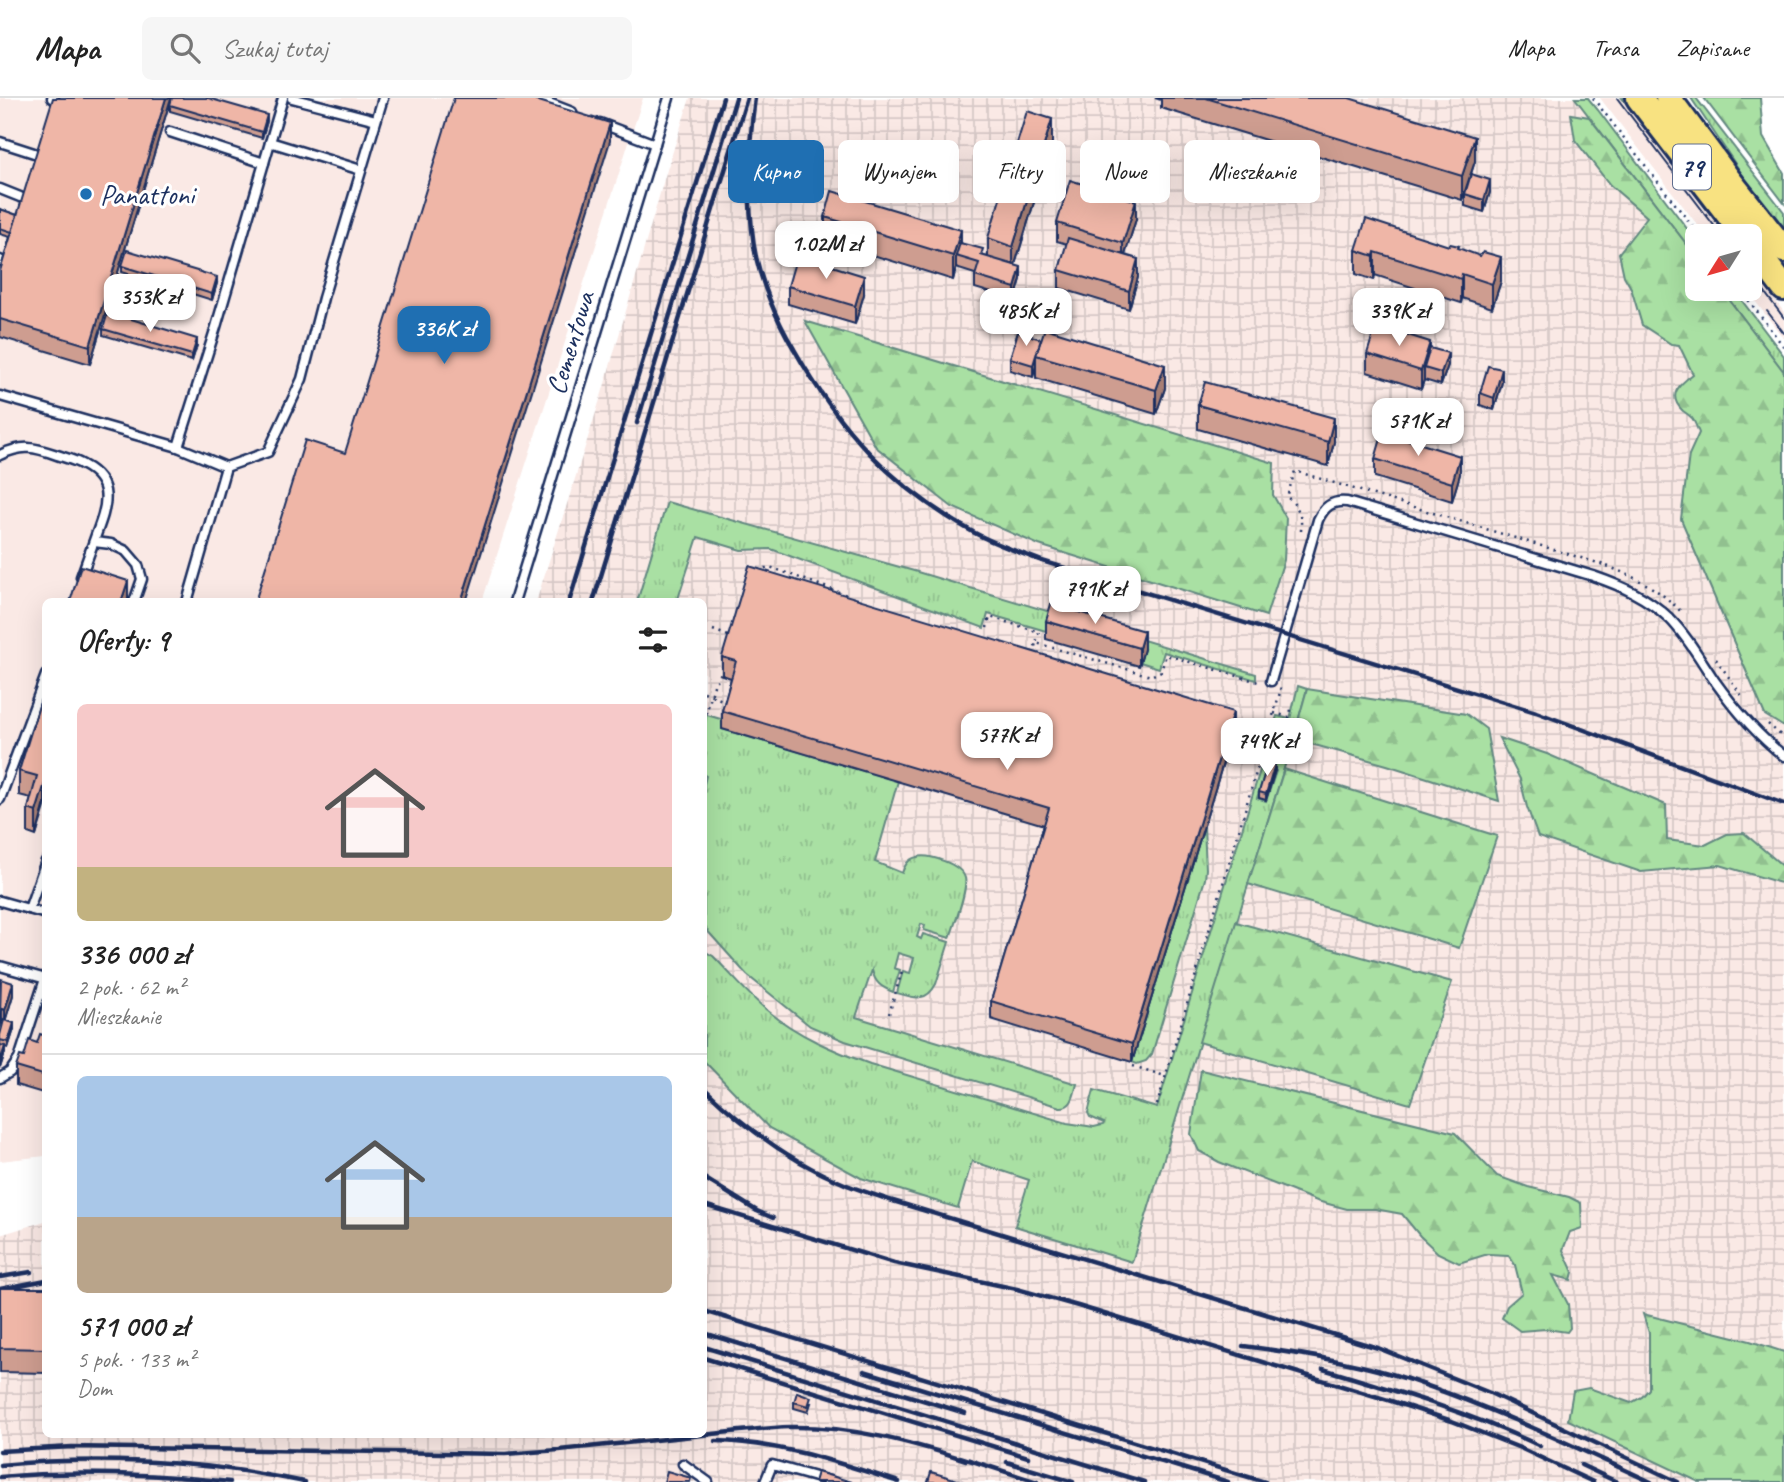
<!DOCTYPE html>
<html lang="pl">
<meta charset="utf-8">
<style>
:root{--surface:#fff;--page:#f6f6f6;--text:#222;--muted:#767676;--line:#e0e0e0;--accent:#1f6fb2}
body{margin:0;font-family:Caveat,sans-serif;background:var(--page);color:var(--text);height:100vh;display:flex;flex-direction:column;font-size:26px;white-space:nowrap}
*{box-sizing:border-box;margin:0}
p{font-size:23px;color:var(--muted)}
.icon{flex:none;width:38px;height:38px;fill:none;stroke:currentColor;stroke-width:2;stroke-linecap:round;stroke-linejoin:round}
.map{position:relative;flex:1;overflow:hidden}
.drawer{position:absolute;left:42px;top:500px;width:665px;height:840px;display:flex;flex-direction:column;background:var(--surface);border-radius:10px;box-shadow:0 7px 28px #0002}
.drawer>*{flex:none}
.top-card{position:absolute;left:728px;top:42px;width:665px;height:63px;display:flex;gap:14px}
.needle{width:46px;rotate:233deg}
.buttons{position:absolute;left:1685px;top:126px;display:grid;gap:14px}
.buttons a{display:grid;place-items:center;width:77px;height:77px;border-radius:10px;background:var(--surface);box-shadow:0 7px 28px #0002;font-size:35px}
.price{position:absolute;translate:-50% -60px;padding:0 16px;border-radius:14px;background:#fff;color:#222;font-size:23px;line-height:46px;filter:drop-shadow(0 2px 4px #0008)}
.price::after{content:'';position:absolute;left:50%;top:42px;width:21px;height:16px;margin-left:-10px;background:inherit;clip-path:polygon(0 0,100% 0,50% 100%)}
.price.current{background:var(--accent);color:#fff}
ul{padding:0;list-style:none}
li{display:grid;align-content:center;gap:14px;height:371px;padding:0 35px}
li+li{border-top:2px solid var(--line)}
li span{display:grid;place-items:center;height:217px;border-radius:10px;color:#555}
li>.icon{margin-inline-start:auto}
span .icon{width:126px;height:126px;fill:#fffc;stroke-width:1}
li b{font-size:30px}
h2{display:flex;justify-content:space-between;align-items:center;height:84px;padding:0 35px;font-size:30px}
.chip{padding:0 24px;border-radius:10px;background:var(--surface);box-shadow:0 7px 28px #0002;font-size:24px;line-height:63px}
.chip.current{background:var(--accent);color:#fff}
header{display:flex;align-items:center;gap:42px;box-sizing:border-box;height:98px;padding:0 35px;background:var(--surface);border-bottom:2px solid var(--line)}
header strong{font-size:33px}
nav{display:flex;gap:38px;margin-inline-start:auto;font-size:24px}
.search{width:490px;height:63px;background:var(--page);display:flex;align-items:center;gap:18px;box-sizing:border-box;padding:0 24px;border-radius:10px;color:var(--muted);font-size:26px}
.map>svg:first-child{display:block}
.built{fill:#fae9e5}
.industrial{fill:url(#industrial-grid)}
.grass{fill:url(#grass-tufts);stroke:#628880;stroke-width:2}
.forest{fill:url(#forest-firs);stroke:#628880;stroke-width:2}
.lines{fill:none;stroke-linecap:round;stroke-linejoin:round}
.lane-casing{stroke:#1b2f5e;stroke-width:13}
.primary-casing{stroke:#1b2f5e;stroke-width:30}
.path{stroke:#1b2f5e;stroke-width:2.5;stroke-dasharray:2 5;stroke-linecap:butt}
.lane{stroke:#fff;stroke-width:8}
.primary{stroke:#f8e281;stroke-width:24}
.tram{stroke:#1b2f5e;stroke-width:2}
.rail{stroke:#1b2f5e;stroke-width:4.5}
.wall{fill:#ce9d90;stroke:#1b2f5e;stroke-width:2}
.shaded-wall{fill:#a77f75;stroke:#1b2f5e;stroke-width:2}
.building{fill:#efb6a7;stroke:#1b2f5e;stroke-width:2}
.poi-dot{fill:#1f6fb2;stroke:#fff;stroke-width:2.5}
.labels{text-anchor:middle;dominant-baseline:central;stroke-width:6;stroke-linejoin:round;paint-order:stroke}
.shield{fill:#fff;stroke:#5f6d8e;stroke-width:2}
.shield-label{font-size:26px;font-weight:bold;fill:#1b2f5e}
.poi-label{font-size:28px;fill:#1b2f5e;stroke:#fff;text-anchor:start}
.street-label{font-size:28px;fill:#1b2f5e;stroke:#fff}
</style>
<header>
<strong>Mapa</strong>
<div class="search"><svg class="icon" aria-label="search" viewBox="0 0 24 24"><circle cx="10" cy="10" r="6"/><path d="M15 15l6 6"/></svg>Szukaj tutaj</div>
<nav><a>Mapa</a><a>Trasa</a><a>Zapisane</a></nav>
</header>
<div class="map">
<svg width="1784" height="1384" viewBox="0 0 1784 1384">
<defs>
<pattern id="industrial-grid" width="8" height="8" patternUnits="userSpaceOnUse" patternTransform="scale(1.75)"><rect width="8" height="8" fill="#fae9e5"/><path d="M0 4h8M4 0v8" fill="none" stroke="#d6c8c7"/></pattern>
<pattern id="grass-tufts" width="24" height="20" patternUnits="userSpaceOnUse" patternTransform="scale(1.75)"><rect width="24" height="20" fill="#a9e0a3"/><path d="M3 7l-1-3M5 7V3M7 7l1-3M15 17l-1-3M17 17v-4M19 17l1-3" fill="none" stroke="#91c08f"/></pattern>
<pattern id="forest-firs" width="22" height="20" patternUnits="userSpaceOnUse" patternTransform="scale(1.75)"><rect width="22" height="20" fill="#a9e0a3"/><path d="M5 1l3.5 6h-7zM16 11l3.5 6h-7z" fill="#91c08f"/></pattern>
</defs>
<rect width="100%" height="100%" fill="#fff"/>
<filter id="ink" filterUnits="userSpaceOnUse"><feTurbulence type="fractalNoise" baseFrequency=".0143" numOctaves="2"/><feDisplacementMap in="SourceGraphic" scale="14" xChannelSelector="R" yChannelSelector="G"/><feConvolveMatrix kernelMatrix="1 2 1 2 8 2 1 2 1" color-interpolation-filters="sRGB"/></filter>
<g filter="url(#ink)">
<!-- built -->
<g class="built">
<path d="M0,0H643L482,504H46L45,1058L0,1063Z"/>
<path d="M1600,0H1622L1727,138H1706Z"/>
<path d="M1750,169L1784,214V241L1746,191H1750Z"/>
</g>
<!-- industrial -->
<path class="industrial" d="M690,0H1575L1697,160L1698,191H1721L1784,272V1384H0V1137L45,1123L46,1337H704V504H536L604,289L665,78Z"/>
<!-- grass -->
<g class="grass">
<path d="M1575,0H1588L1598,12L1697,144V160Z"/>
<path d="M1622,0H1627L1733,138H1727Z"/>
<path d="M1691,0H1696L1784,114V134L1756,97Z"/>
<path d="M1721,191H1733L1784,258V274Z"/>
<path d="M667,404L914,473L1256,576V582L1164,554L1159,570L1140,564L1143,551L1046,533L988,516L984,530L771,451L741,452L698,439L677,504H637Z"/>
<path d="M1298,588L1307,591L1293,641L1132,1164L1015,1128L1029,1082L972,1063L958,1110L861,1080L769,1030L704,963V853L713,858C731,876 748,897 768,913C798,938 834,953 870,966L1067,1025L1094,1029L1103,1027L1104,1025L1090,1019L1088,1015L1094,992L1157,1010L1261,669L1266,671L1257,700L1266,703L1276,673L1272,671L1273,665L1263,662L1277,618L1290,621Z"/>
<path d="M707,617L724,622L722,631L898,683L875,764L902,775C905,767 908,761 917,759C929,756 961,766 965,780C968,792 954,827 950,840L924,832L925,827L921,826L917,839L921,841L923,836L949,844L936,886C926,905 914,900 897,895L903,873L910,875L914,860L898,855L894,870L900,872L893,894C881,889 875,885 872,872L856,919L1077,986C1074,996 1073,1010 1060,1009L845,943L810,928L747,877L704,829V686L706,678L704,677V621Z"/>
<path d="M1204,728L1206,771L1205,781L1152,956L1146,963L1137,966L1132,964Z"/>
</g>
<!-- forest -->
<g class="forest">
<path d="M1704,0H1760L1763,39L1784,75V105Z"/>
<path d="M1571,16L1589,19L1697,160L1698,191H1721L1784,274V629L1765,617L1681,421L1689,357L1699,335C1697,330 1695,324 1692,320C1689,317 1686,315 1683,313C1666,297 1680,286 1693,276L1679,247L1671,246L1642,227L1631,190L1624,178L1619,155L1647,119L1610,87L1575,42Z"/>
<path d="M805,223L1274,365L1273,397L1286,420L1284,462L1266,518L1039,447L952,409L876,349Z"/>
<path d="M1307,591L1466,616L1486,631L1499,703L1387,667L1293,641Z"/>
<path d="M1499,640L1547,656L1666,707L1667,742L1705,747L1727,736L1744,735L1784,769V786L1720,767L1641,774L1538,739L1527,709L1520,681Z"/>
<path d="M1284,671L1497,738L1459,850L1248,786Z"/>
<path d="M1236,824L1452,884L1410,1006L1199,944Z"/>
<path d="M1201,972L1455,1035L1497,1078L1528,1089L1569,1099L1581,1105L1582,1130L1570,1134L1563,1152L1573,1174L1571,1182L1553,1177L1568,1206L1570,1230L1567,1234L1546,1231L1520,1233L1502,1220L1507,1208L1522,1195L1515,1167L1508,1157L1488,1156L1459,1165L1438,1155L1420,1138L1402,1116L1375,1111H1347L1317,1103L1219,1064L1199,1053L1191,1036Z"/>
<path d="M1643,1216L1750,1243L1784,1254V1384H1699L1568,1322L1573,1293L1589,1290L1631,1305L1642,1299L1649,1291V1235Z"/>
</g>
<g class="lines">
<!-- lane casing -->
<g class="lane-casing">
<g id="lane">
<path d="M52,0H53"/>
<path d="M292,0L376,22"/>
<path d="M536,0L572,14"/>
<path d="M600,25L655,46"/>
<path d="M170,34L264,65"/>
<path d="M0,44L34,55"/>
<path d="M270,44L361,72"/>
<path d="M0,91L20,99"/>
<path d="M0,162L2,163"/>
<path d="M0,298L178,349L226,369L268,354L302,281L323,200L383,0"/>
<path d="M178,349L216,229L283,0"/>
<path d="M0,357C23,346 34,349 57,357C66,360 75,362 83,367C116,384 106,410 96,437C91,451 86,465 81,479"/>
<path d="M94,444L111,446L126,453L138,467L142,481L134,504"/>
<path d="M187,504L226,369"/>
<path d="M514,504L669,0"/>
<path d="M1271,583L1318,422C1324,409 1332,402 1347,404L1593,478C1622,488 1647,499 1669,520C1687,538 1700,561 1714,582C1734,610 1757,637 1784,658"/>
<path d="M0,701L46,577"/>
<path d="M0,803L46,816"/>
<path d="M29,811L46,763"/>
<path d="M0,868L46,881"/>
<path d="M0,980L10,974L19,961L45,881"/>
<path d="M683,1366L708,1384"/>
<path d="M765,1384L772,1367L833,1384"/>
</g>
</g>
<!-- primary casing -->
<g class="primary-casing">
<g id="primary">
<path d="M1639,0L1745,138"/>
<path d="M1668,0L1728,81L1784,152"/>
<path d="M1750,145L1784,190"/>
</g>
</g>
<!-- path -->
<g class="path">
<path d="M1593,0L1700,138"/>
<path d="M1740,191L1784,249"/>
<path d="M1301,433C1302,418 1299,409 1287,399L1295,373L1601,466C1632,477 1661,491 1683,516"/>
<path d="M758,472L770,469L847,497"/>
<path d="M987,530L990,519L1039,534L1036,545L1151,578L1161,573L1166,557L1258,584"/>
<path d="M713,532L731,539"/>
<path d="M1033,555L1036,545"/>
<path d="M1716,561L1742,598"/>
<path d="M704,594L712,597"/>
<path d="M712,598L725,603"/>
<path d="M1274,615L1289,619L1292,608"/>
<path d="M706,616L715,584L719,581L722,569"/>
<path d="M1768,626L1784,640"/>
<path d="M1230,655L1267,668"/>
<path d="M889,916L902,873"/>
<path d="M1133,968L1165,978"/>
<path d="M1157,1007L1281,591L1278,590"/>
</g>
<!-- lane -->
<use href="#lane" class="lane"/>
<!-- primary -->
<use href="#primary" class="primary"/>
<!-- tram -->
<g class="tram">
<path d="M1617,0L1722,138"/>
<path d="M1750,175L1784,220"/>
<path d="M1767,213L1784,235"/>
</g>
<!-- rail -->
<g class="rail">
<path d="M755,0C748,49 747,98 754,148C759,181 777,223 794,251C839,331 892,389 973,434C994,446 1019,454 1042,463L1536,614L1784,706"/>
<path d="M637,325L736,0"/>
<path d="M569,504L723,0"/>
<path d="M593,504L747,0"/>
<path d="M704,990C745,1030 793,1065 847,1087C862,1093 878,1098 893,1103L1378,1250L1490,1295L1678,1384"/>
<path d="M704,1080L757,1113L773,1120"/>
<path d="M704,1107L894,1165L1017,1191L1078,1208L1388,1302L1452,1323L1520,1350L1593,1384"/>
<path d="M0,1179L31,1174"/>
<path d="M0,1191L46,1182"/>
<path d="M704,1213L1265,1384"/>
<path d="M704,1235L965,1315"/>
<path d="M1243,1248C1294,1255 1346,1262 1395,1277C1483,1305 1567,1345 1651,1384"/>
<path d="M704,1249L1144,1384"/>
<path d="M704,1260L1028,1359"/>
<path d="M1323,1271C1397,1293 1470,1315 1540,1348"/>
<path d="M864,1273L1228,1384"/>
<path d="M704,1337C732,1334 761,1330 790,1329C851,1328 910,1344 966,1362"/>
<path d="M716,1343C779,1344 839,1365 899,1384"/>
<path d="M0,1353L72,1349L505,1356L559,1352L703,1337"/>
<path d="M960,1359L1037,1384"/>
<path d="M1007,1364L1073,1384"/>
<path d="M0,1367C74,1360 162,1361 236,1372C259,1375 282,1380 305,1384"/>
<path d="M1581,1367L1617,1384"/>
<path d="M0,1379C77,1372 154,1376 230,1384"/>
</g>
</g>
<!-- wall -->
<g class="wall">
<path d="M171,0L90,266L0,239V173L10,139L0,136V111L17,117Z"/>
<path d="M1155,0H1349L1475,63L1471,76L1490,94L1484,114L1465,108V96L1469,81L1462,102L1161,10V2Z"/>
<path d="M170,7L267,23L262,40L170,13Z"/>
<path d="M1052,45L1015,167L1021,181L1015,202L975,190V176L956,170L953,182L825,142V119L961,145L983,158L988,159V140Z"/>
<path d="M1136,121L1125,157L1138,179L1129,211L1059,190V172L1067,146L1057,143V125Z"/>
<path d="M1459,151L1501,183L1492,210L1462,200L1461,205L1375,177L1374,182L1356,176V152Z"/>
<path d="M122,168L217,185L212,202L122,174Z"/>
<path d="M788,188L864,196L855,226L788,206Z"/>
<path d="M103,231L197,247L192,263L103,237Z"/>
<path d="M1018,234L1165,290L1156,316L1036,280V267L1033,279L1010,272V260Z"/>
<path d="M1430,250L1448,267L1441,287L1424,282L1421,291L1367,274V256Z"/>
<path d="M1502,284L1494,312L1480,307V295Z"/>
<path d="M1198,307L1334,344L1328,368L1198,331Z"/>
<path d="M1375,361L1460,376L1452,403L1375,379Z"/>
<path d="M1046,523L1144,551L1139,568L1046,541Z"/>
<path d="M722,559L1233,632L1132,964L991,921V903L1044,727L722,631V613L731,580L722,577Z"/>
<path d="M46,585V706L36,738L28,735V711L31,700L19,697V673Z"/>
<path d="M1275,672L1266,702L1259,700V694Z"/>
<path d="M0,883L13,897L5,923L14,931L8,950L5,949V954L0,970V937L4,923H2Z"/>
<path d="M46,938V996L16,987V969L24,959L37,945Z"/>
<path d="M0,1190H46V1275L0,1274Z"/>
<path d="M794,1304L811,1305L808,1314L794,1310Z"/>
</g>
<!-- shaded-wall -->
<g class="shaded-wall">
<path d="M166,0H171L90,266V248Z"/>
<path d="M267,17V23L262,40V34Z"/>
<path d="M1052,21V45L1013,173V149Z"/>
<path d="M610,25V43L466,504H461Z"/>
<path d="M1475,39V63L1462,102V78Z"/>
<path d="M1490,82V94L1484,114V102Z"/>
<path d="M1136,103V121L1123,163V145Z"/>
<path d="M961,132V156L956,158V170L953,182V158Z"/>
<path d="M1375,154V177L1374,182V158Z"/>
<path d="M1501,159V183L1492,210V186Z"/>
<path d="M1138,161V179L1129,211V193Z"/>
<path d="M1021,169V181L1015,202V190Z"/>
<path d="M1462,176V200L1461,205V181Z"/>
<path d="M864,178V196L855,226V208Z"/>
<path d="M217,179V185L212,202V196Z"/>
<path d="M197,241V247L192,263V257Z"/>
<path d="M1041,241L1036,257V267L1033,279V267Z"/>
<path d="M1430,244V262L1424,270V282L1421,291V273Z"/>
<path d="M1448,255V267L1441,287V275Z"/>
<path d="M1165,267V290L1156,316V292Z"/>
<path d="M1502,271V284L1494,312V300Z"/>
<path d="M1334,320V344L1328,368V344Z"/>
<path d="M1460,358V376L1452,403V385Z"/>
<path d="M128,483V504H121Z"/>
<path d="M1144,533V551L1139,568V550Z"/>
<path d="M1233,614V632L1132,964V946Z"/>
<path d="M1275,666V672L1266,702V696Z"/>
<path d="M45,682V705L36,738V714Z"/>
<path d="M13,885V897L5,924V912Z"/>
<path d="M2,911V923L0,929V917Z"/>
<path d="M14,925V931L8,950V944Z"/>
<path d="M5,948V954L0,970V964Z"/>
</g>
<!-- building -->
<g class="building">
<path d="M53,0H166L90,248L0,221V173Z"/>
<path d="M172,0H208L267,17L262,34L170,7Z"/>
<path d="M454,0H529L610,25L461,504H255L305,342L345,355Z"/>
<path d="M1206,0H1349L1475,39L1462,78Z"/>
<path d="M1027,13L1052,21L1013,149L988,140Z"/>
<path d="M1471,76L1490,82L1484,102L1465,96Z"/>
<path d="M1070,82L1136,103L1123,145L1057,125Z"/>
<path d="M832,93L961,132L953,158L825,119Z"/>
<path d="M0,111L17,117L12,134L0,130Z"/>
<path d="M1366,121L1449,148L1450,146L1459,148L1458,150L1480,158L1483,154L1501,159L1492,186L1462,176L1461,181L1375,154L1374,158L1356,152Z"/>
<path d="M1068,140L1138,161L1129,193L1059,172Z"/>
<path d="M960,145L983,151L981,157L1021,169L1015,190L975,178L979,165L956,158Z"/>
<path d="M127,152L217,179L212,196L122,168Z"/>
<path d="M797,157L864,178L855,208L788,188Z"/>
<path d="M108,214L197,241L192,257L103,231Z"/>
<path d="M1376,227L1430,244L1421,273L1367,256Z"/>
<path d="M1045,230L1165,267L1156,292L1036,257Z"/>
<path d="M1018,234L1041,241L1033,267L1010,260Z"/>
<path d="M1430,250L1448,255L1441,275L1424,270Z"/>
<path d="M1488,268L1502,271L1494,300L1480,295Z"/>
<path d="M1205,284L1334,320L1328,344L1198,307Z"/>
<path d="M1383,334L1460,358L1452,385L1375,361Z"/>
<path d="M81,468L128,483L121,504H70Z"/>
<path d="M749,468L1233,614L1132,946L991,903L1049,710L722,613L736,563L722,559Z"/>
<path d="M1051,506L1144,533L1139,550L1046,523Z"/>
<path d="M46,585V682L36,714L28,711L37,678L19,673Z"/>
<path d="M1268,664L1275,666L1266,696L1259,694Z"/>
<path d="M1,881L13,885L5,912L2,911L0,917Z"/>
<path d="M4,922L14,925L8,944L0,942V937Z"/>
<path d="M40,936L46,938V978L16,969L20,958L24,959L29,942L37,945Z"/>
<path d="M0,947L5,948L0,964Z"/>
<path d="M0,1190H46V1251L0,1250Z"/>
<path d="M797,1294L811,1299L808,1308L794,1304Z"/>
<path d="M667,1373L691,1380L690,1384H664Z"/>
<path d="M817,1374L852,1384H814Z"/>
<path d="M931,1374L964,1384H928Z"/>
</g>
</g>
<!-- markers -->
<circle class="poi-dot" cx="86" cy="96" r="7"/>
<g class="labels">
<!-- shield labels -->
<rect class="shield" x="1673" y="46.5" width="38" height="45" rx="5"/>
<g class="shield-label">
<text x="1692" y="69">79</text>
</g>
<!-- poi labels -->
<g class="poi-label">
<text x="100" y="96">Panattoni</text>
</g>
<!-- street labels -->
<g class="street-label">
<text transform="translate(570 245) rotate(-73)">Cementowa</text>
</g>
</g>
</svg>
<div class="buttons">
<a><svg class="needle" viewBox="-14 -14 28 28"><path d="M0-13l5 13h-10z" fill="#e53935"/><path d="M0 13l5-13h-10z" fill="#767676"/></svg></a>
</div>
<b class="price" style="left:826px;top:183px">1.02M zł</b>
<b class="price" style="left:150px;top:236px">353K zł</b>
<b class="price" style="left:1026px;top:250px">485K zł</b>
<b class="price" style="left:1399px;top:250px">339K zł</b>
<b class="price current" style="left:444px;top:268px">336K zł</b>
<b class="price" style="left:1418px;top:360px">571K zł</b>
<b class="price" style="left:1095px;top:528px">791K zł</b>
<b class="price" style="left:1007px;top:674px">577K zł</b>
<b class="price" style="left:1267px;top:680px">749K zł</b>
<div class="top-card">
<a class="chip current">Kupno</a>
<a class="chip">Wynajem</a>
<a class="chip">Filtry</a>
<a class="chip">Nowe</a>
<a class="chip">Mieszkanie</a>
</div>
<section class="drawer">
<h2>Oferty: 9<svg class="icon" aria-label="filters" viewBox="0 0 24 24"><path d="M4 7h16M4 17h16"/><circle cx="9" cy="7" r="2"/><circle cx="15" cy="17" r="2"/></svg></h2>
<ul>
<li><span style="background:linear-gradient(#f6c9c9 75%,#c2b280 0)"><svg class="icon" aria-label="home" viewBox="0 0 24 24"><path d="M3 11l9-7 9 7M6 9v11h12V9"/></svg></span><div><b>336 000 zł</b><p>2 pok. · 62 m²</p><p>Mieszkanie</p></div></li>
<li><span style="background:linear-gradient(#a9c7e8 65%,#b9a48a 0)"><svg class="icon" aria-label="home" viewBox="0 0 24 24"><path d="M3 11l9-7 9 7M6 9v11h12V9"/></svg></span><div><b>571 000 zł</b><p>5 pok. · 133 m²</p><p>Dom</p></div></li>
</ul>
</section>
</div>
